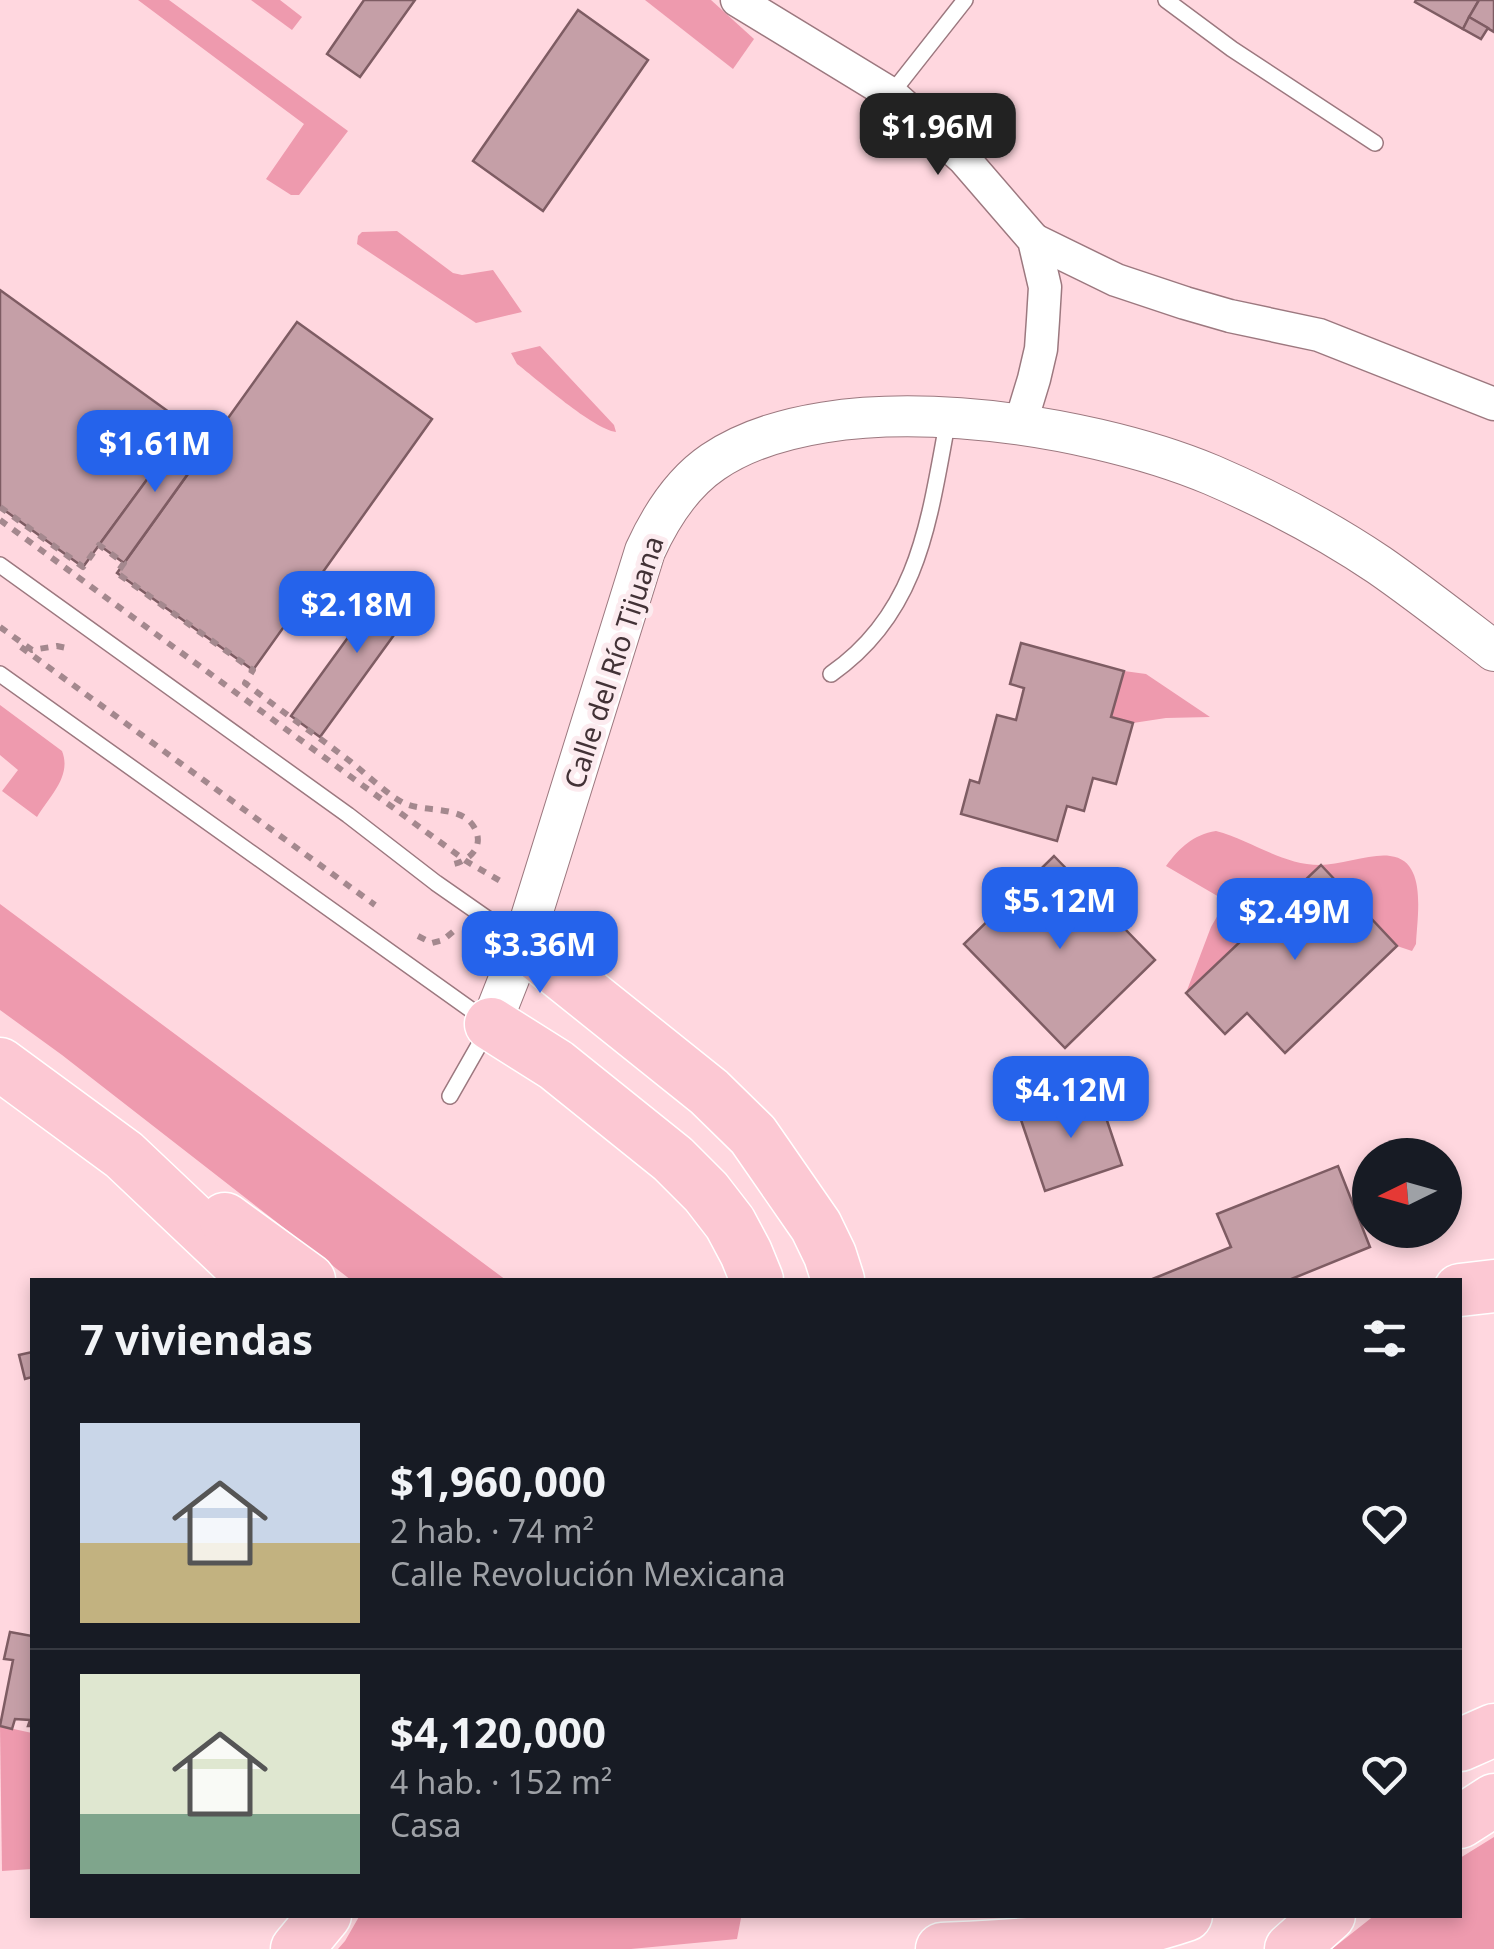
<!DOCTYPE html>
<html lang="es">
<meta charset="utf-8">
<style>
:root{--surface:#171b24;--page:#242831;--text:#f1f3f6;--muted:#9ea1a6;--line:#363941;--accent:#2563eb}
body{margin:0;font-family:"Noto Sans",sans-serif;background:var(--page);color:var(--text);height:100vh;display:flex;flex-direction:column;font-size:38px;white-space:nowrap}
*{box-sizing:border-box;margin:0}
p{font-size:32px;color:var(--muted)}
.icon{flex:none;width:55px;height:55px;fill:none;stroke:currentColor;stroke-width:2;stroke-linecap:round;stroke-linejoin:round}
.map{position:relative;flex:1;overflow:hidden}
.sheet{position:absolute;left:30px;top:1278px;width:1432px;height:640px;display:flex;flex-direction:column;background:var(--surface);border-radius:0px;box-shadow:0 5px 15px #0003}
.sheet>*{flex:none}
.needle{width:65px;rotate:265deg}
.controls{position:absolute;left:1352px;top:1138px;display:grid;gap:20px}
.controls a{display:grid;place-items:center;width:110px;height:110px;border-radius:50%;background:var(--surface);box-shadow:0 5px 15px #0003;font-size:50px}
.price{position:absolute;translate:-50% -85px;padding:0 22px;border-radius:20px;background:var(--accent);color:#fff;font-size:32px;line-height:65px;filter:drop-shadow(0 2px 5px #0008)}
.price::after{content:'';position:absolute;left:50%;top:60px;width:30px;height:22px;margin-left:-15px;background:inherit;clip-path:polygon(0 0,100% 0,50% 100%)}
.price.current{background:#222;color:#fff}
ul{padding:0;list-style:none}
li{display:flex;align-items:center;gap:30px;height:250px;padding:0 50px}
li+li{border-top:2px solid var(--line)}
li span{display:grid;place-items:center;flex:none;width:280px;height:200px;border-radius:0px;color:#555}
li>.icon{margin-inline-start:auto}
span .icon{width:120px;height:120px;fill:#fffc;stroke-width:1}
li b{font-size:42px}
h2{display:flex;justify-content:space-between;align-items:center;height:120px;padding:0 50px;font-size:42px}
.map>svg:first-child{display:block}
.green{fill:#ee9aae}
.building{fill:#c59fa7;stroke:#7e5c63;stroke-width:2.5}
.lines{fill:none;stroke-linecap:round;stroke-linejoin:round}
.service-casing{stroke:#9c787f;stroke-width:18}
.minor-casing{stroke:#9c787f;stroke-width:35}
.tertiary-casing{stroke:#9c787f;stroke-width:42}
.trunk-casing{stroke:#fff;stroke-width:55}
.path{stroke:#a4888e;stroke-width:6;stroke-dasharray:8 8;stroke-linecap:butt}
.service{stroke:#fff;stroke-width:15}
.minor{stroke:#fff;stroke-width:32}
.tertiary{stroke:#fff;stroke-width:40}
.trunk{stroke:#fcc8d3;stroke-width:52}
.labels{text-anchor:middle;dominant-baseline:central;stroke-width:10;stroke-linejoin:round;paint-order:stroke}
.street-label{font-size:28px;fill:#423236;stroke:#fcebef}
</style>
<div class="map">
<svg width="1494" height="1949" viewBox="0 0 1494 1949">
<rect width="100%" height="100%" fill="#ffd7df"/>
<!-- green -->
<g class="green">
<path d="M138,0H169L348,131L299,195H291L266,179L304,124Z"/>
<path d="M251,0H280L302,17L292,30Z"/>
<path d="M645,0H711L754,39L733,69Z"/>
<path d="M397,231L453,273L462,275L493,270L522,312L476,323L357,244L358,236L362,232Z"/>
<path d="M540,346L614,425L616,432C593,429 538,380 517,364L511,353Z"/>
<path d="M1124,671L1146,674L1210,717L1166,718L1133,723L1111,717Z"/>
<path d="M0,705L62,751C72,776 50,796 37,817L2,791L18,770L0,755Z"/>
<path d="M1216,831C1251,840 1282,865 1320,865C1340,865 1373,853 1390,856C1428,860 1417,917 1416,944L1412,951L1397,946L1321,866L1186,993L1211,927L1226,901L1166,866C1180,847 1193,835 1216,831Z"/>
<path d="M0,904L506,1280H351L62,1055L0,1010Z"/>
<path d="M0,1726L32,1733V1869L2,1871Z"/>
<path d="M1494,1837V1949H1332L1375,1915H1460V1858Z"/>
<path d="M360,1915H740L741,1918L737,1939L631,1949H338L345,1941Z"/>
</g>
<!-- building -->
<g class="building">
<path d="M364,0H415L360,77L327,54Z"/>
<path d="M1416,0H1479L1463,29L1415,2Z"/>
<path d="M1479,0H1494V32L1469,17Z"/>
<path d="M578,10L648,60L543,211L473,161Z"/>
<path d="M1469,17L1488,28L1481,39L1463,29Z"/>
<path d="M0,290L187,425L83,567L0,507Z"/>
<path d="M297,322L432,419L253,670L117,573Z"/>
<path d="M187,425L210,443L124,563L99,545Z"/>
<path d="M394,574L423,595L320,737L291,716Z"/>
<path d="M1021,643L1124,671L1111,717L1133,723L1116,784L1093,778L1084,811L1067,806L1057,841L961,814L970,780L979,783L997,715L1016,720L1024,688L1010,684Z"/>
<path d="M1054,856L1155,960L1065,1048L964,944Z"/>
<path d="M1321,865L1397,946L1285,1053L1247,1013L1225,1034L1186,993Z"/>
<path d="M1097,1091L1122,1165L1045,1191L1020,1117Z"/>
<path d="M1338,1166L1370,1247L1289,1280H1150L1231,1247L1217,1214Z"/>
<path d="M32,1352V1377L25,1379L19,1355Z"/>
<path d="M10,1632L32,1636V1726H28L30,1720L15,1719L12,1729L0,1726L13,1660L4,1659Z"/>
</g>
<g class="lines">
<!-- service casing -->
<g class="service-casing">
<g id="service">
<path d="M1166,0L1232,49L1375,143"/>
<path d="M891,94L965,0"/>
<path d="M0,565L348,815L436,883L515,938"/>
<path d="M0,674L491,1024L450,1096"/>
<path d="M831,674C920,612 929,519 948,419"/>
</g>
</g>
<!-- minor casing -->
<g class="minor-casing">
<g id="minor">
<path d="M737,0L891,94L964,159L1034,240L1045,287L1043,320L1041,349L1034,379L1020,425"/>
<path d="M1034,240L1116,280L1185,303L1230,316L1319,335L1494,404"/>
</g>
</g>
<!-- tertiary casing -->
<g class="tertiary-casing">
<path id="tertiary" d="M491,1024L523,943L645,551C660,518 682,483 713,462C833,381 1086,422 1212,475C1270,500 1327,530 1379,565C1418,592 1456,622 1494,651"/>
</g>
<!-- trunk casing -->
<g class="trunk-casing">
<g id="trunk">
<path d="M523,943L709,1092L753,1135L816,1226L830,1255L838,1280"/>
<path d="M491,1024L556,1065L673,1159L706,1192L730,1223L746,1253L757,1280"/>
<path d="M0,1064L124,1155L236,1261L253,1280"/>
<path d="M225,1219L309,1280"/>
<path d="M1460,1290L1494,1286"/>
<path d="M1460,1745L1494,1730"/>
<path d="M1460,1822L1494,1800"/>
<path d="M297,1949L325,1915"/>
<path d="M942,1949C1024,1945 1107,1942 1186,1915"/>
<path d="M1291,1949L1329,1915"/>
</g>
</g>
<!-- path -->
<g class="path">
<path d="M0,507L83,567L99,545L124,563L117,573L253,670L245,683C280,710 316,735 351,762C365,773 391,798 406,804C426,812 458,806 472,824C486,843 473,859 454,864"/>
<path d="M0,520L466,861L502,882"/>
<path d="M0,627L32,650L57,646L71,649"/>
<path d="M21,647L375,905"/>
<path d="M418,936L432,943L443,940L455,930"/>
</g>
<!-- service -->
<use href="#service" class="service"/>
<!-- minor -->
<use href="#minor" class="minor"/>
<!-- tertiary -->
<use href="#tertiary" class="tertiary"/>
<!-- trunk -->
<use href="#trunk" class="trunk"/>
</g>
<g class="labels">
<!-- street labels -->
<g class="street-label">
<text transform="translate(613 662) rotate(-72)">Calle del Río Tijuana</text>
</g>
</g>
</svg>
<div class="controls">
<a><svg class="needle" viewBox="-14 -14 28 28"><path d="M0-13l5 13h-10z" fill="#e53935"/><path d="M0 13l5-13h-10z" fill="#9ea1a6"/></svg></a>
</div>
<b class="price current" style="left:938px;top:178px">$1.96M</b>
<b class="price" style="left:155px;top:495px">$1.61M</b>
<b class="price" style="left:357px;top:656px">$2.18M</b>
<b class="price" style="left:1060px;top:952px">$5.12M</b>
<b class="price" style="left:1295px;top:963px">$2.49M</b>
<b class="price" style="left:540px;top:996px">$3.36M</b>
<b class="price" style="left:1071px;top:1141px">$4.12M</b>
<section class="sheet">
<h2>7 viviendas<svg class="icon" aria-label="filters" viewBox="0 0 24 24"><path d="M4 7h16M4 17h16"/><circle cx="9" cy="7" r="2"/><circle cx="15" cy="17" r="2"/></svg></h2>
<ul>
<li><span style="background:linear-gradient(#c9d6e8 60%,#c2b280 0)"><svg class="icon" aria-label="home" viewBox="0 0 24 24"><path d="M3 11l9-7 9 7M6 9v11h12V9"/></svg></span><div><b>$1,960,000</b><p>2 hab. · 74 m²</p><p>Calle Revolución Mexicana</p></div><svg class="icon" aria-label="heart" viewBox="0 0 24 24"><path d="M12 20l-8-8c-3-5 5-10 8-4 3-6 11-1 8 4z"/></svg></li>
<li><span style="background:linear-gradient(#dfe7d0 70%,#7fa58c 0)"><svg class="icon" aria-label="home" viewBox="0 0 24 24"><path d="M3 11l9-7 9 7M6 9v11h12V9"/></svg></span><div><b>$4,120,000</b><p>4 hab. · 152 m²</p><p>Casa</p></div><svg class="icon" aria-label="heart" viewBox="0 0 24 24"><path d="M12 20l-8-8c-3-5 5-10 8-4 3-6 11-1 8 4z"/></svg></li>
</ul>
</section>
</div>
